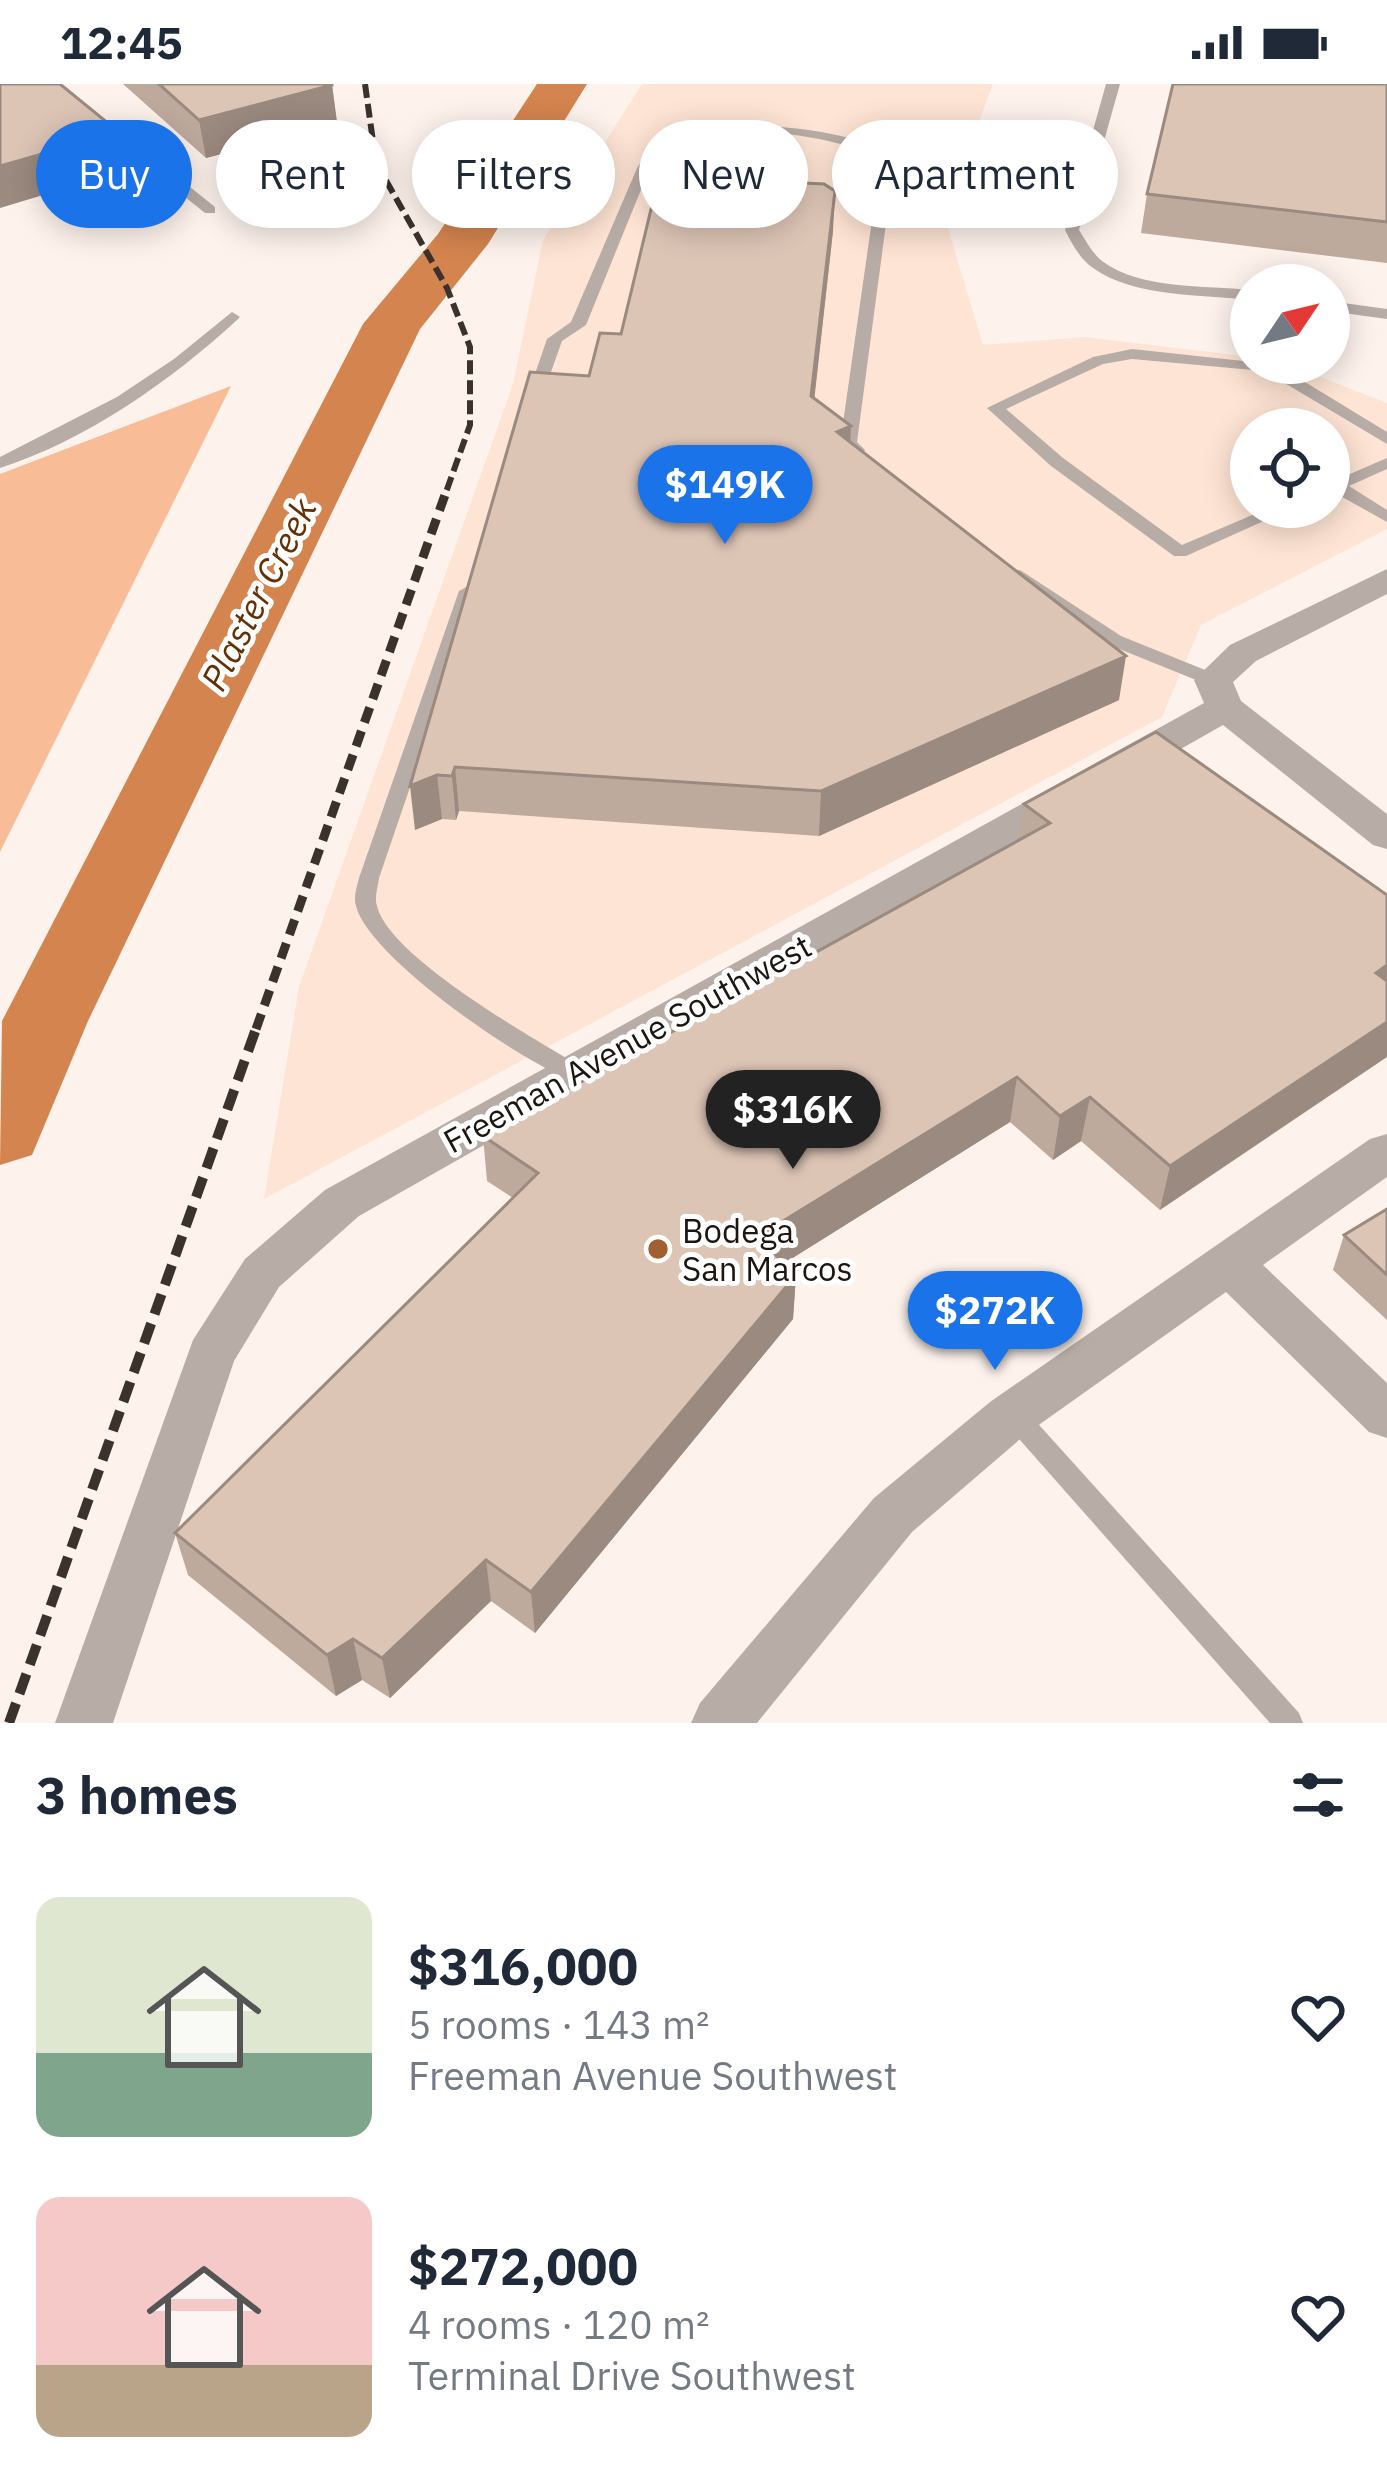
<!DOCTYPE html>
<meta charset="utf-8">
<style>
:root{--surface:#fff;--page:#f2f2f3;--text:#1f2937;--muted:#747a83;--accent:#1a73e8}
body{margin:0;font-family:"IBM Plex Sans",sans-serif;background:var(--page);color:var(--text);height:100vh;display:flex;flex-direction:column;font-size:45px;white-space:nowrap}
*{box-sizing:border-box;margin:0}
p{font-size:39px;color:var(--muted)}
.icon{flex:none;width:66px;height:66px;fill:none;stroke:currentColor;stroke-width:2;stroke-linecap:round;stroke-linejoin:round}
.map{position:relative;height:1639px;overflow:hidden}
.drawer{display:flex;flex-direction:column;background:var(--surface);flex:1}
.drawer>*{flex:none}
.guide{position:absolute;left:36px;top:36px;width:1317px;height:108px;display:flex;gap:24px}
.needle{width:78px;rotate:55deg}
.fabs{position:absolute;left:1230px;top:180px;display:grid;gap:24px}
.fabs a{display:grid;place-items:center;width:120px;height:120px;border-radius:50%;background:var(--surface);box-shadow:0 6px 30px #0003;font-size:60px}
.price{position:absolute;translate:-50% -102px;padding:0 27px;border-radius:42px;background:var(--accent);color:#fff;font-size:39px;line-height:78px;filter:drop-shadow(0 3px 6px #0008)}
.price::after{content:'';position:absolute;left:50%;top:72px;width:36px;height:27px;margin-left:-18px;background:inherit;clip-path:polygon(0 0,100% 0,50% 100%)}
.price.on{background:#222;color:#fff}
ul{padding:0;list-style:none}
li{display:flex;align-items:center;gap:36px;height:300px;padding:0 36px}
li span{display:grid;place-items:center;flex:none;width:336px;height:240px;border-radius:24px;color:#555}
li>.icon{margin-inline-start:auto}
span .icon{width:144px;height:144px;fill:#fffc;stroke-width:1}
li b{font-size:51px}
h2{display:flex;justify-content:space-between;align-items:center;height:144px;padding:0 36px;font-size:51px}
.pill{padding:0 42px;border-radius:54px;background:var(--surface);box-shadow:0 6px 30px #0003;font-size:42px;line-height:108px}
.pill.on{background:var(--accent);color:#fff}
.status{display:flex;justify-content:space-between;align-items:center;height:84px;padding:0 60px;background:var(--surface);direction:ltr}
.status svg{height:33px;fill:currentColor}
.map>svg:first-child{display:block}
.built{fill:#fee4d4;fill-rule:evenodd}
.green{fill:#f8bd97}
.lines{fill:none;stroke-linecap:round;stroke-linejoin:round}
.river{fill:#d4844e;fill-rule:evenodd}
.lane{fill:#b8ada6;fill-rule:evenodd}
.street{fill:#b8ada6;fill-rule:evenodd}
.rail-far2{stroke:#3a322c;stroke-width:6;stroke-dasharray:14 6;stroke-linecap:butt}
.rail-far1{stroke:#3a322c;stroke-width:9;stroke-dasharray:16 9;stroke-linecap:butt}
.rail{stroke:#3a322c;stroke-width:10;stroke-dasharray:21 10;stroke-linecap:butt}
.wall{fill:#bea99d}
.shaded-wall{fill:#9b8a7f}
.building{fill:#ddc5b6;stroke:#9b8a7f;stroke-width:3}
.poi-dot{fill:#a25f2f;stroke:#fff;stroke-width:4.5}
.labels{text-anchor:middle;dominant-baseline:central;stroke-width:10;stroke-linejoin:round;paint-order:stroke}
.street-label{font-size:33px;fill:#1d150f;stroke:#fff}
.poi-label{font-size:33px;fill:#1d150f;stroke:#fff;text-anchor:start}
.water-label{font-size:36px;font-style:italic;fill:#643004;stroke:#fff}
</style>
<div class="status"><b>12:45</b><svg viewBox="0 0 49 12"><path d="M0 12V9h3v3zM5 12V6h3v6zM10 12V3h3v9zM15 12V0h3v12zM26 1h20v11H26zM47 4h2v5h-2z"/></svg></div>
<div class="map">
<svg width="1387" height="1639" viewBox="0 0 1387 1639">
<rect width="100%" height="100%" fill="#fdf2ec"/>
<!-- built -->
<path class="built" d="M642,0H993L944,131L983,261L1085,253L1251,273V279H1285L1387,319V445L1201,541L1162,633L264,1115L299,903L513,300L543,156ZM1251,345H1329V423H1251Z"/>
<!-- green -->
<path class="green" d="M231,302L0,768V390Z"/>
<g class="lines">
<!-- river -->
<path class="river" d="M537,0H587L488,160L420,245L88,937L32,1071L0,1081L2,937L363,240L438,150Z"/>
<!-- lane -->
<g class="lane">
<path d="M1106,0H1120L1079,146C1086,157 1092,169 1102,177C1140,206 1205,201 1251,206V216C1202,210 1135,214 1093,184C1080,175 1072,160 1065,146Z"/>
<path d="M95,35H105L215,123V129H205L95,41Z"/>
<path d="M738,41C786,42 834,47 880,63L893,87L857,358L865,366L863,370H851L840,360L879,87L870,69C823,52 735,37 688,57C672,63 661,74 649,86L586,241L562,257L541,316L535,318L527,313L547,255L571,238L638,82C666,51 697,43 738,41Z"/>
<path d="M1329,217L1387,225V235L1329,227Z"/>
<path d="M232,228L240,233L237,236C172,296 85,357 0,384V373L117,313L174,275Z"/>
<path d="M1132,265L1262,279L1300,295L1387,348V360L1288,301L1253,286L1132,275L1103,280L1006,325L1063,374L1182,461L1271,423H1295L1186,472H1174L1051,382L987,324L1093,273Z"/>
<path d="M1387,374V385L1349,402L1387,426V438L1335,409L1329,410V399Z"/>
<path d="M1020,486L1121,552L1220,592L1222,596L1220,600H1206L1107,560L1014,495V487Z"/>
<path d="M468,502L477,507L379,794C378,803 374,813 377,822C389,873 536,956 582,983L585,989L582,995L574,997C525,981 368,873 356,822C353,813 357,803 359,794L459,507Z"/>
<path d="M1013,1319L1022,1322L1299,1629L1303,1639H1270L1004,1338L1000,1330L1004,1322Z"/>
</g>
<!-- street -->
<g class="street">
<path d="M1387,485V510L1256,577L1233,598L1241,617L1387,730V765L1373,761L1223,641L359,1132L279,1203L234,1277L113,1639H55L193,1256L245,1175L325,1106L1204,619L1194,596L1230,561Z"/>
<path d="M1387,1050V1093L1263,1181L1387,1299V1354L1369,1348L1226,1208L1026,1350L912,1448L757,1639H691L700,1619L874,1414L990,1318L1370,1055Z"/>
</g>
<!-- rail-far2 -->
<path class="rail-far2" d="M365,0L376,79L447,204L470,263V341L445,411"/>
<!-- rail-far1 -->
<path class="rail-far1" d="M256,945L446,408"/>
<!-- rail -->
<path class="rail" d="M9,1639L257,942"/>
</g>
<!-- wall -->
<g class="wall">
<path d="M123,0H332L337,39L206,74Z"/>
<path d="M1387,0V179L1141,149L1147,110Z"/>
<path d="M833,147L814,314L850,358L1119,616L819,752L459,727L456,736L442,735L415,746L589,292L621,250Z"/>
<path d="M1024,720L1387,811L1160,1126L1081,1057L1053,1076L1010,1038L784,1179L796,1191L793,1235L535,1549L491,1517L390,1614L362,1596L336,1612L188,1491L175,1449L513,1114L487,1097L483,1052L1019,757Z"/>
<path d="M1387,1125V1236L1333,1186L1344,1151Z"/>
</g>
<!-- shaded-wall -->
<g class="shaded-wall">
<path d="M332,1L337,39L206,74L199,36Z"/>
<path d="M119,48L126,86L0,124V82Z"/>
<path d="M835,107L833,147L810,354L811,312Z"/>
<path d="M851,342L849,384L837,348Z"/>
<path d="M1126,572L1119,616L819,752L821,707Z"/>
<path d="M455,683L459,727L456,736L452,692Z"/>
<path d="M437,691L442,735L415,746L410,702Z"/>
<path d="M1387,881V917L1376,889Z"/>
<path d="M1387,938V973L1160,1126L1170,1082Z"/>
<path d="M1017,993L1010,1038L756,1197L757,1153Z"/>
<path d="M1090,1013L1081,1057L1053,1076L1060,1032Z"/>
<path d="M796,1191L793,1235L535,1549L531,1508Z"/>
<path d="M486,1476L491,1517L390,1614L382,1574Z"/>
<path d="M353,1555L362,1596L336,1612L327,1571Z"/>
</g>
<!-- building -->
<g class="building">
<path d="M0,0H60L119,48L0,82Z"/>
<path d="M159,0H332V1L199,36Z"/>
<path d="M1173,0H1387V138L1147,110Z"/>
<path d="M659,92L824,100L835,107L811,312L851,342L837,348L1126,572L821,707L455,683L452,692L437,691L410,702L530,288L589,292L600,249L621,250Z"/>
<path d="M1156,648L1387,811V881L1376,889L1387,897V938L1170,1082L1090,1013L1060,1032L1017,993L757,1153L796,1191L531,1508L486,1476L382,1574L353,1555L327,1571L175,1449L538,1089L483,1052L1050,739L1024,720Z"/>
<path d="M1387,1125V1191L1344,1151Z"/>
</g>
<!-- markers -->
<circle class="poi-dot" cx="658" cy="1165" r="12"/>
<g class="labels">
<!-- street labels -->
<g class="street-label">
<text transform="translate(627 959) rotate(-29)">Freeman Avenue Southwest</text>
</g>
<!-- poi labels -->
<g class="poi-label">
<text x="682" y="1146">Bodega<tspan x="682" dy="38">San Marcos</tspan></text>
</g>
<!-- water labels -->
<g class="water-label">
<text transform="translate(258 510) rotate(-63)">Plaster Creek</text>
</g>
</g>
</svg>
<div class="fabs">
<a><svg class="needle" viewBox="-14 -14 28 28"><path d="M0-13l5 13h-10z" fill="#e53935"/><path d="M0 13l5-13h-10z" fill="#747a83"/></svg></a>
<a><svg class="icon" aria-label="locate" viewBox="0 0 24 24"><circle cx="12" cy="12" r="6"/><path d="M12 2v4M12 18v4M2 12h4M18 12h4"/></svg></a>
</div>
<b class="price" style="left:725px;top:463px">$149K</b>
<b class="price on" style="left:793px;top:1088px">$316K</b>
<b class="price" style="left:995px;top:1289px">$272K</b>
<div class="guide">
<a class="pill on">Buy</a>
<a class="pill">Rent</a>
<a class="pill">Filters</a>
<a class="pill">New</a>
<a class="pill">Apartment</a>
</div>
</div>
<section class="drawer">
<h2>3 homes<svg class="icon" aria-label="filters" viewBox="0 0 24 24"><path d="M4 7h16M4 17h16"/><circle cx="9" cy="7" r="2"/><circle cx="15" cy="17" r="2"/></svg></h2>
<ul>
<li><span style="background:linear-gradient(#dfe7d0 65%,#7fa58c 0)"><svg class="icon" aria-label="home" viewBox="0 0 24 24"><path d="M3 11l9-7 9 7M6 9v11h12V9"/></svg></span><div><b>$316,000</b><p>5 rooms · 143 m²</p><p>Freeman Avenue Southwest</p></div><svg class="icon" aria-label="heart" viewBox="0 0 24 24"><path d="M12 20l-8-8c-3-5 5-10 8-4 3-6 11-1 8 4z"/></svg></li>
<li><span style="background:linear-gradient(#f6c9c9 70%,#b9a48a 0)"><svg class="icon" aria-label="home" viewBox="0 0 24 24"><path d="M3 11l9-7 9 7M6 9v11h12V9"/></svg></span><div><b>$272,000</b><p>4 rooms · 120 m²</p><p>Terminal Drive Southwest</p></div><svg class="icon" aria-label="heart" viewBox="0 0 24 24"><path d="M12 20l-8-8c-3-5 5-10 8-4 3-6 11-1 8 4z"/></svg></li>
</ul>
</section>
